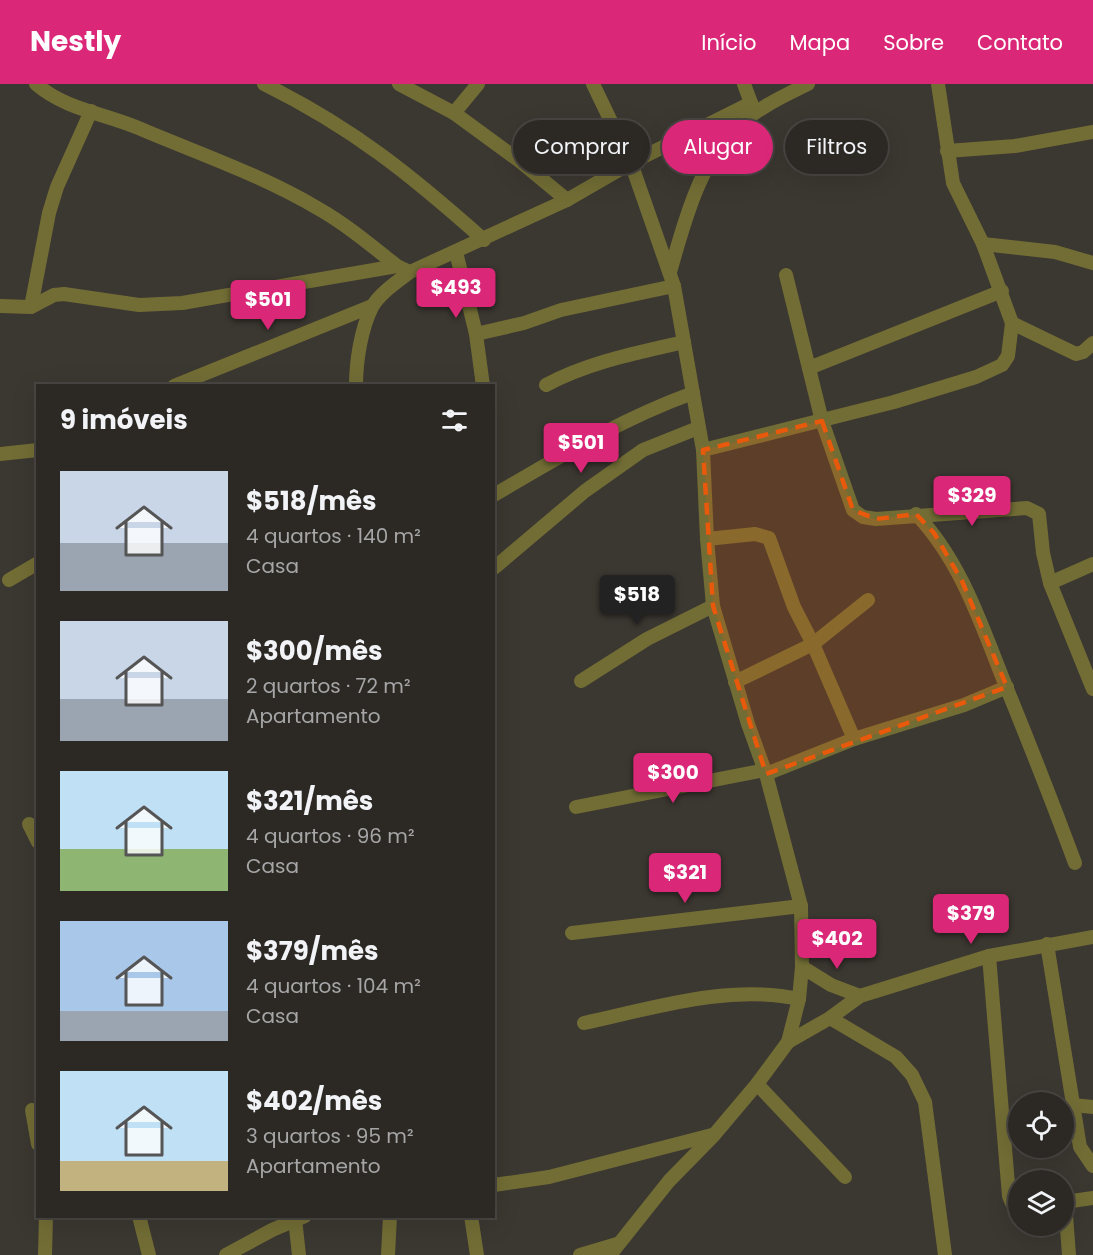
<!DOCTYPE html>
<html lang="pt">
<meta charset="utf-8">
<style>
:root{--surface:#2c2925;--page:#383532;--text:#f1f3f6;--muted:#a6a6a7;--line:#484542;--accent:#db2777}
body{margin:0;font-family:Poppins,sans-serif;background:var(--page);color:var(--text);height:100vh;display:flex;flex-direction:column;font-size:22px;white-space:nowrap}
*{box-sizing:border-box;margin:0}
p{font-size:20px;color:var(--muted)}
.icon{flex:none;width:33px;height:33px;fill:none;stroke:currentColor;stroke-width:2;stroke-linecap:round;stroke-linejoin:round}
.map{position:relative;flex:1;overflow:hidden}
.details{position:absolute;left:36px;top:300px;width:459px;height:834px;display:flex;flex-direction:column;background:var(--surface);border-radius:0px;box-shadow:0 6px 24px #0002,0 0 0 2px var(--line)}
.details>*{flex:none}
.banner{position:absolute;left:513px;top:36px;width:489px;height:54px;display:flex;gap:12px}
.buttons{position:absolute;left:1008px;top:1008px;display:grid;gap:12px}
.buttons a{display:grid;place-items:center;width:66px;height:66px;border-radius:50%;background:var(--surface);box-shadow:0 6px 24px #0002,0 0 0 2px var(--line);font-size:30px}
.price{position:absolute;translate:-50% -51px;padding:0 14px;border-radius:6px;background:var(--accent);color:#fff;font-size:20px;line-height:39px;filter:drop-shadow(0 2px 3px #0008)}
.price::after{content:'';position:absolute;left:50%;top:36px;width:18px;height:14px;margin-left:-9px;background:inherit;clip-path:polygon(0 0,100% 0,50% 100%)}
.price.on{background:#222;color:#fff}
ul{padding:0;list-style:none}
li{display:flex;align-items:center;gap:18px;height:150px;padding:0 24px}
li span{display:grid;place-items:center;flex:none;width:168px;height:120px;border-radius:0px;color:#555}
li>.icon{margin-inline-start:auto}
span .icon{width:72px;height:72px;fill:#fffc;stroke-width:1}
li b{font-size:26px}
h2{display:flex;justify-content:space-between;align-items:center;height:72px;padding:0 24px;font-size:26px}
.pill{padding:0 21px;border-radius:27px;background:var(--surface);box-shadow:0 6px 24px #0002,0 0 0 2px var(--line);font-size:21px;line-height:54px}
.pill.on{background:var(--accent);color:#fff}
header{display:flex;align-items:center;gap:36px;box-sizing:border-box;height:84px;padding:0 30px;background:var(--accent);color:#fff}
header strong{font-size:28px}
nav{display:flex;gap:33px;margin-inline-start:auto;font-size:21px}
.map>svg:first-child{display:block}
.lines{fill:none;stroke-linecap:round;stroke-linejoin:round}
.minor{stroke:#726d35;stroke-width:14}
.marked{fill:#e8590c;fill-opacity:0.2;stroke:#e8590c;stroke-width:4.5;stroke-dasharray:12 8;stroke-linejoin:round}
</style>
<header>
<strong>Nestly</strong>
<nav><a>Início</a><a>Mapa</a><a>Sobre</a><a>Contato</a></nav>
</header>
<div class="map">
<svg width="1093" height="1171" viewBox="0 0 1093 1171">
<rect width="100%" height="100%" fill="#3b3731"/>
<g class="lines">
<!-- minor -->
<g class="minor">
<path d="M36,0C65,25 102,29 136,43C197,69 262,91 319,125C347,141 372,162 397,182"/>
<path d="M264,0C353,44 411,91 484,156"/>
<path d="M399,0L454,29L521,78L567,116"/>
<path d="M593,0L631,79L751,19"/>
<path d="M744,0L754,27"/>
<path d="M454,29L478,0"/>
<path d="M947,67L1015,62L1093,48"/>
<path d="M983,160L1055,168L1093,179"/>
<path d="M456,168L476,250L483,302"/>
<path d="M670,188C683,143 698,84 731,49C752,27 781,13 808,0"/>
<path d="M786,191L822,337L853,426L863,433L876,435L1027,424L1039,430L1043,469L1050,499L1093,605"/>
<path d="M0,222L31,223L54,211L64,210L139,221L182,219L397,182L410,188L567,116L631,79L674,202L703,366L707,455L713,522L748,640L766,690L801,822L802,883L799,915L788,958L757,1000L714,1051L669,1097L610,1171"/>
<path d="M31,223L49,129L57,103L91,27"/>
<path d="M1012,239L1076,270L1083,268L1093,259"/>
<path d="M476,250L524,239L561,226L674,202"/>
<path d="M809,284L1002,207"/>
<path d="M546,301C589,278 637,269 684,258"/>
<path d="M174,302L372,222"/>
<path d="M356,302C356,277 361,245 372,223C380,209 397,198 410,188"/>
<path d="M703,366L894,318L976,293L1002,281L1008,272L1012,239L983,160L953,99L938,0"/>
<path d="M0,370L38,366"/>
<path d="M494,411C559,373 621,335 693,309"/>
<path d="M916,430C960,476 980,537 1003,595C1028,656 1052,717 1075,779"/>
<path d="M707,455L755,450L769,454L794,523L813,560L854,655"/>
<path d="M494,484L585,407L643,366L698,344"/>
<path d="M9,496L38,479"/>
<path d="M1050,499L1093,480"/>
<path d="M581,597L647,555L713,522"/>
<path d="M735,598L813,560L868,516"/>
<path d="M766,690L854,655L964,621L1007,603"/>
<path d="M576,723L765,686"/>
<path d="M29,740L38,758"/>
<path d="M572,849L801,822"/>
<path d="M1047,860L1080,1063L1093,1082"/>
<path d="M989,872L1009,1112L1012,1119L1018,1123"/>
<path d="M802,883L831,901L860,912"/>
<path d="M830,934L896,973L912,991L925,1018L945,1171"/>
<path d="M584,939C654,924 728,900 799,915"/>
<path d="M788,958L830,934L860,912L989,872L1093,853"/>
<path d="M757,1000L845,1093"/>
<path d="M1073,1021L1093,1023"/>
<path d="M32,1026L38,1060"/>
<path d="M494,1101L549,1093L712,1051"/>
<path d="M139,1132L149,1171"/>
<path d="M471,1132L477,1171"/>
<path d="M295,1135L299,1171"/>
<path d="M45,1171L46,1132"/>
<path d="M226,1171L272,1146L305,1132"/>
<path d="M388,1171L390,1132"/>
<path d="M580,1171L617,1160"/>
<path d="M1069,1171L1065,1118L1093,1114"/>
</g>
</g>
<!-- marked area -->
<path class="marked" d="M822,337L853,426L876,435L916,430L934,449L962,497L1007,603L766,690L713,522L703,366Z"/>
</svg>
<div class="buttons">
<a><svg class="icon" aria-label="locate" viewBox="0 0 24 24"><circle cx="12" cy="12" r="6"/><path d="M12 2v4M12 18v4M2 12h4M18 12h4"/></svg></a>
<a><svg class="icon" aria-label="layers" viewBox="0 0 24 24"><path d="M12 4l9 5-9 5-9-5zM3 14l9 5 9-5"/></svg></a>
</div>
<b class="price" style="left:456px;top:235px">$493</b>
<b class="price" style="left:268px;top:247px">$501</b>
<b class="price" style="left:581px;top:390px">$501</b>
<b class="price" style="left:972px;top:443px">$329</b>
<b class="price on" style="left:637px;top:542px">$518</b>
<b class="price" style="left:673px;top:720px">$300</b>
<b class="price" style="left:685px;top:820px">$321</b>
<b class="price" style="left:971px;top:861px">$379</b>
<b class="price" style="left:837px;top:886px">$402</b>
<div class="banner">
<a class="pill">Comprar</a>
<a class="pill on">Alugar</a>
<a class="pill">Filtros</a>
</div>
<section class="details">
<h2>9 imóveis<svg class="icon" aria-label="filters" viewBox="0 0 24 24"><path d="M4 7h16M4 17h16"/><circle cx="9" cy="7" r="2"/><circle cx="15" cy="17" r="2"/></svg></h2>
<ul>
<li><span style="background:linear-gradient(#c9d6e8 60%,#9aa5b1 0)"><svg class="icon" aria-label="home" viewBox="0 0 24 24"><path d="M3 11l9-7 9 7M6 9v11h12V9"/></svg></span><div><b>$518/mês</b><p>4 quartos · 140 m²</p><p>Casa</p></div></li>
<li><span style="background:linear-gradient(#c9d6e8 65%,#9aa5b1 0)"><svg class="icon" aria-label="home" viewBox="0 0 24 24"><path d="M3 11l9-7 9 7M6 9v11h12V9"/></svg></span><div><b>$300/mês</b><p>2 quartos · 72 m²</p><p>Apartamento</p></div></li>
<li><span style="background:linear-gradient(#bfe0f5 65%,#8fb573 0)"><svg class="icon" aria-label="home" viewBox="0 0 24 24"><path d="M3 11l9-7 9 7M6 9v11h12V9"/></svg></span><div><b>$321/mês</b><p>4 quartos · 96 m²</p><p>Casa</p></div></li>
<li><span style="background:linear-gradient(#a9c7e8 75%,#9aa5b1 0)"><svg class="icon" aria-label="home" viewBox="0 0 24 24"><path d="M3 11l9-7 9 7M6 9v11h12V9"/></svg></span><div><b>$379/mês</b><p>4 quartos · 104 m²</p><p>Casa</p></div></li>
<li><span style="background:linear-gradient(#bfe0f5 75%,#c2b280 0)"><svg class="icon" aria-label="home" viewBox="0 0 24 24"><path d="M3 11l9-7 9 7M6 9v11h12V9"/></svg></span><div><b>$402/mês</b><p>3 quartos · 95 m²</p><p>Apartamento</p></div></li>
</ul>
</section>
</div>
